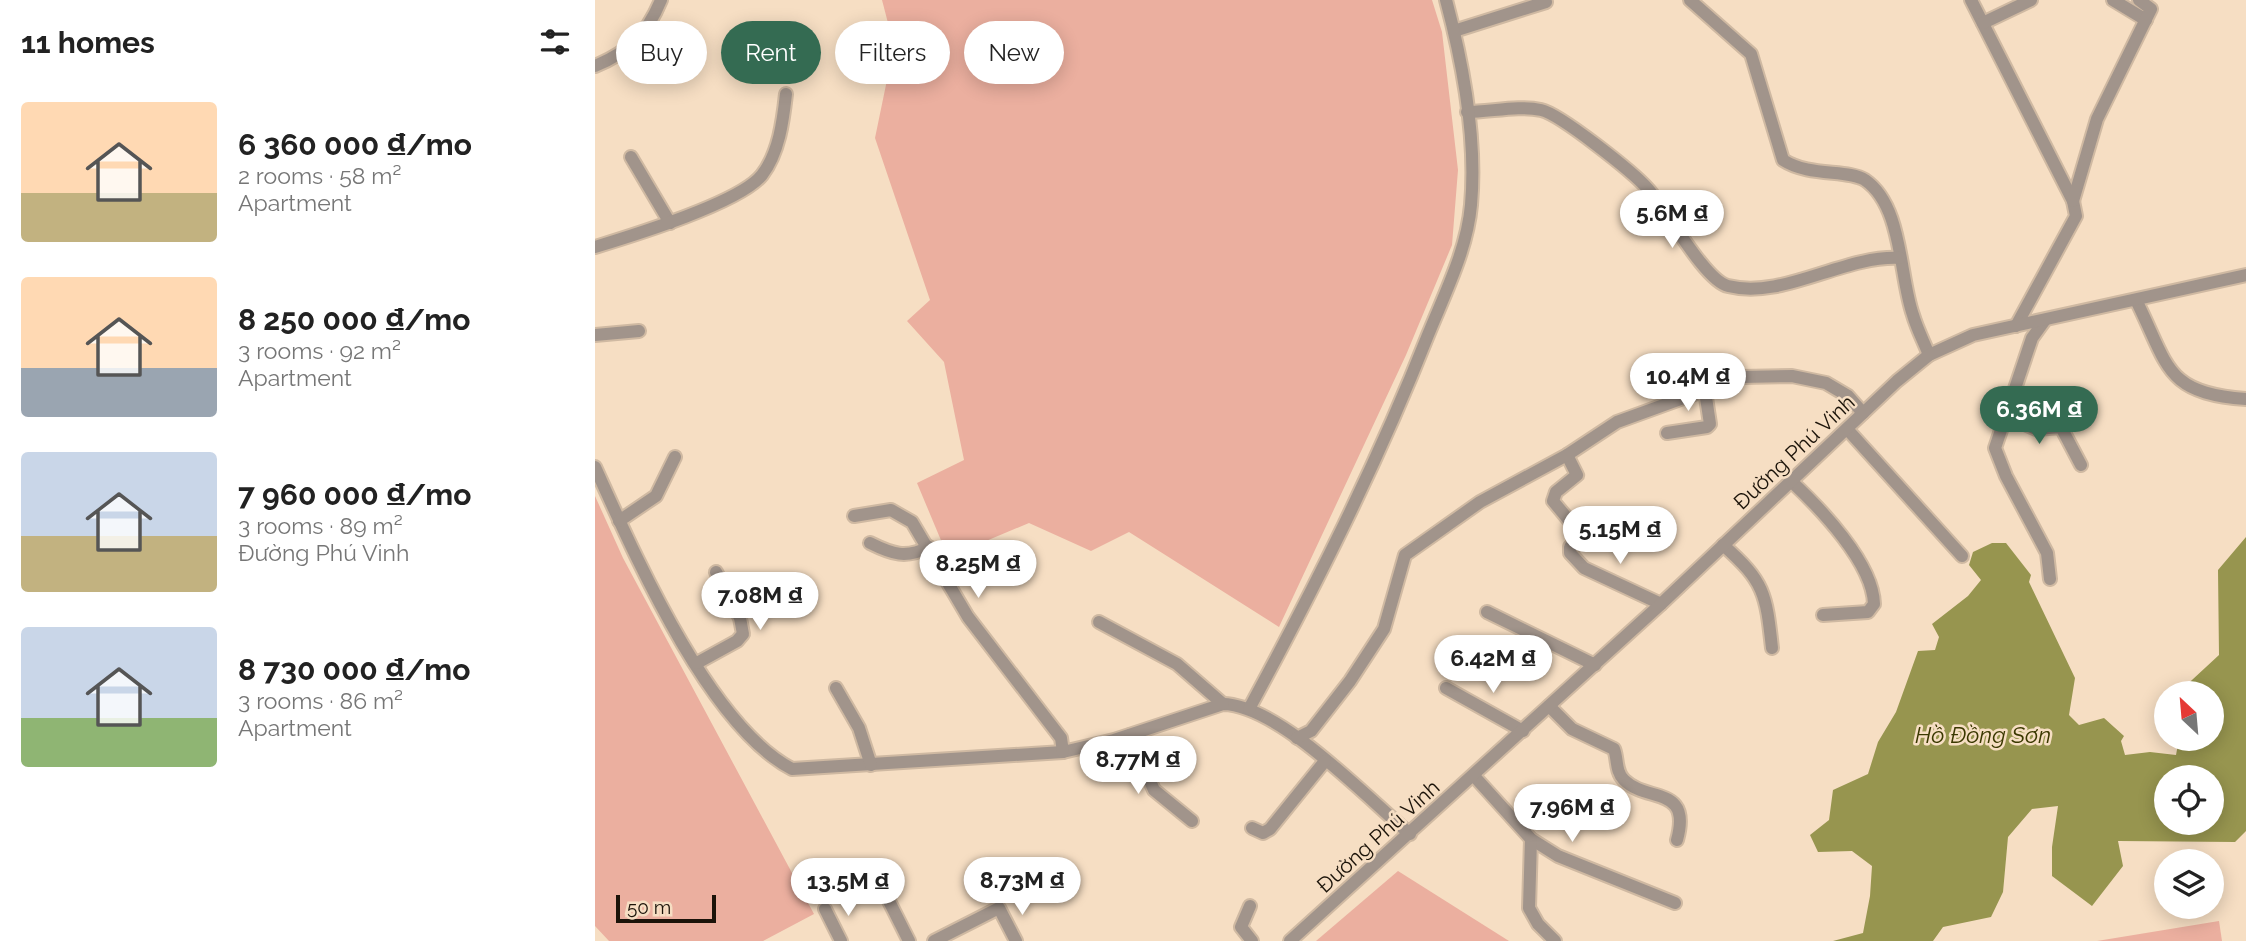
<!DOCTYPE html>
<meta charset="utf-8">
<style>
:root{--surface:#fff;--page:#f6f6f6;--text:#222;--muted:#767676;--accent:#346b52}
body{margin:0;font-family:Raleway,sans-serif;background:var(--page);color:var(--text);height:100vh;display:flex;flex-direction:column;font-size:26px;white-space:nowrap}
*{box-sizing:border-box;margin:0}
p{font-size:23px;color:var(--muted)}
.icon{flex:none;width:38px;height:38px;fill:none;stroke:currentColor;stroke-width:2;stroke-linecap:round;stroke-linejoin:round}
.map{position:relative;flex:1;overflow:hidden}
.details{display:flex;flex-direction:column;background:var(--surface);width:595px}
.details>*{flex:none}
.guide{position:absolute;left:21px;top:21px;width:665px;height:63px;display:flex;gap:14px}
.needle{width:46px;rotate:334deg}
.controls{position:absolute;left:1559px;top:681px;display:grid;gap:14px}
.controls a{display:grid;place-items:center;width:70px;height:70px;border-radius:50%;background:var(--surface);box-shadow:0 4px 18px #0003;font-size:35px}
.scale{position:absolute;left:21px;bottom:18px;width:100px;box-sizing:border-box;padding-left:7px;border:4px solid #1b1309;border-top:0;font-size:19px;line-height:24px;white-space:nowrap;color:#1b1309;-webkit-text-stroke:5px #f6dec3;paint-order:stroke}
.price{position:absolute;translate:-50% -60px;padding:0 16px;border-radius:24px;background:#fff;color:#222;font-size:23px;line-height:46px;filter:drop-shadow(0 2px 4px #0008)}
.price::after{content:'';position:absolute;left:50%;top:42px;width:21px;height:16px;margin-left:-10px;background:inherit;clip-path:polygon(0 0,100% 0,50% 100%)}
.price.selected{background:var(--accent);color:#fff}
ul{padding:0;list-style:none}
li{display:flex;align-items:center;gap:21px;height:175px;padding:0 21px}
li span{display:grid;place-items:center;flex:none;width:196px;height:140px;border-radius:7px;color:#555}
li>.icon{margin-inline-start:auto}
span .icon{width:84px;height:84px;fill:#fffc;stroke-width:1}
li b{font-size:30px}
h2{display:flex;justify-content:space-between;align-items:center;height:84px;padding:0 21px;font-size:30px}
.chip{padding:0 24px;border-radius:32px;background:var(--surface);box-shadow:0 4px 18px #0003;font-size:24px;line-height:63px}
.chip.selected{background:var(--accent);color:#fff}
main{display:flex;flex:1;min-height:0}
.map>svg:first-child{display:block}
.green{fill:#ebaf9f}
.water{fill:#97954f;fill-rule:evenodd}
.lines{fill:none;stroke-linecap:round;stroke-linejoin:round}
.street-casing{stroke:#cfb9a2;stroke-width:16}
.street{stroke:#a1948b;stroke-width:12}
.labels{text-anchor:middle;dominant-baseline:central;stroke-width:5;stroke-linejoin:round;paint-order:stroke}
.street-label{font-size:21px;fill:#1b1309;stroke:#f6dec3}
.water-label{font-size:23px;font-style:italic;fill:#3a3800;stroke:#f6dec3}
</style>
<main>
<section class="details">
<h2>11 homes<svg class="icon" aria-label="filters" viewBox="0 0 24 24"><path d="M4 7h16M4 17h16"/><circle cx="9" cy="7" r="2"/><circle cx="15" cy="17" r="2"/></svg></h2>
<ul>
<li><span style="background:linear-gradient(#ffd9b3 65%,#c2b280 0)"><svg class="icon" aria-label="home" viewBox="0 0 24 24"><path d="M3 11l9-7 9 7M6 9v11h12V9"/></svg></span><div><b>6 360 000 ₫/mo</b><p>2 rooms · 58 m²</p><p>Apartment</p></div></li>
<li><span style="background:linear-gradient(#ffd9b3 65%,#9aa5b1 0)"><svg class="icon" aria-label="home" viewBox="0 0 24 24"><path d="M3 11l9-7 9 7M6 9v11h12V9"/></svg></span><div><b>8 250 000 ₫/mo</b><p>3 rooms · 92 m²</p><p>Apartment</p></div></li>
<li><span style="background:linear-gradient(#c9d6e8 60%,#c2b280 0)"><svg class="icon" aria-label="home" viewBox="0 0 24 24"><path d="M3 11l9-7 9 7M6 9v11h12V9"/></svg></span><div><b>7 960 000 ₫/mo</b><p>3 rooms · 89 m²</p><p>Đường Phú Vinh</p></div></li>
<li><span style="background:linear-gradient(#c9d6e8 65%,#8fb573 0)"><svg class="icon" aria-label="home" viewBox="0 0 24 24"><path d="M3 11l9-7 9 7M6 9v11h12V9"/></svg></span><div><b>8 730 000 ₫/mo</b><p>3 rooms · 86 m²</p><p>Apartment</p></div></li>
</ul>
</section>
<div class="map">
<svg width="1651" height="941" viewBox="0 0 1651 941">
<rect width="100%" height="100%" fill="#f6dec3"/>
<!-- green -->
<g class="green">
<path d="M287,0H837L847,32L863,170L857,245L811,355L684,627L534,532L496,551L434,523L353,557L322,483L369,460L349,362L312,321L335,300L280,138L299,46Z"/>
<path d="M0,496L28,558L219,914L168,941H14L0,926Z"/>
<path d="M803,871L914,941H721Z"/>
<path d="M1624,921L1627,941H1502Z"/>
</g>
<!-- water -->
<path class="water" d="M1651,537V831L1640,842L1523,841L1528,866L1497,906L1457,876V847L1463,806L1437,809L1413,837L1408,892L1396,917L1348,927L1338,941H1238L1268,933L1275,896L1277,866L1257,851L1223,852L1215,835L1234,820L1238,790L1273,774L1283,742L1301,712L1323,651L1340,650L1344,637L1337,624L1373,596L1386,580L1374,565L1378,552L1397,543H1411L1436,575L1434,582L1480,678L1474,715L1484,725L1509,718L1529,736L1526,741L1530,755L1555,752L1581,755L1584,739L1617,738V693L1584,692L1624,655L1623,570ZM1572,777H1617V822H1572Z"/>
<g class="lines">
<!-- street casing -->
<g class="street-casing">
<g id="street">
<path d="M1095,0L1156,54L1188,160C1214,177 1253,169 1270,180C1308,206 1304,276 1318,315C1322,329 1329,342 1334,355"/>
<path d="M1376,0L1478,201L1481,216L1421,326"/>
<path d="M1518,0L1551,20"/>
<path d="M1388,23L1436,0"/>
<path d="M859,31L951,2"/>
<path d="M0,66C34,52 52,34 66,0"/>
<path d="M872,112C895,112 924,105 946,110C965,114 1038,172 1053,189C1071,209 1110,281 1133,286C1188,300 1248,255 1305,258"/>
<path d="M36,157L75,223"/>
<path d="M1478,201L1502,119L1556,9L1544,0"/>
<path d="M0,247C36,236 145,203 167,175C184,153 188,121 191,94"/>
<path d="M1541,300C1574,366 1569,393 1651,399"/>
<path d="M1450,320L1437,338L1400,448L1411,476L1452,553L1455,579"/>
<path d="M0,335L44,331"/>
<path d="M1409,415L1441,429L1466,427L1486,465"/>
<path d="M1252,429L1367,556"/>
<path d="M1072,433L1112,427L1115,424L1110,391"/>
<path d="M972,455L982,475L961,492L958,501L987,536"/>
<path d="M0,467C39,553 113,725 197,769L468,752L519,740L628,704C684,705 771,797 815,834"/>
<path d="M1196,481C1225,508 1278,563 1279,604L1273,612L1228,615"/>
<path d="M259,516L296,510L317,522L373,617L466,738L468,752"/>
<path d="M24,521L61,496L80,457"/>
<path d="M1004,526L975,547V553L989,568L1066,604"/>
<path d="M275,543C297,554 311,559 334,547"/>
<path d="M1128,545C1170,582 1171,594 1177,648"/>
<path d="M892,612L1000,665"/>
<path d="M504,622L582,664L628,704"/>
<path d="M102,663L142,641L148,634L145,618L121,572"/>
<path d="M241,688L264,728L276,765"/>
<path d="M851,688L928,731"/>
<path d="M954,706L977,729L1019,749C1023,759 1020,771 1029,780C1052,803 1097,785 1082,840"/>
<path d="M654,709C720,587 782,464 833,335C850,293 872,250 876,205C882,139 868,64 851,0"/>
<path d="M535,735L559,790L597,821"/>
<path d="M702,738L716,731L755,681L789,629L810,555L885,502L972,455L1022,422L1146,377L1197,376L1231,383L1253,396L1268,413"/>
<path d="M879,776L936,839L963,856L1080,903"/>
<path d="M657,828L668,833L675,829L730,761"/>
<path d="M936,839L934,908L943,924L960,941"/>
<path d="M283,879L314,941"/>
<path d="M655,906L646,927L657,941"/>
<path d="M230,909L246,941"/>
<path d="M339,941L404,908L421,941"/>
<path d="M695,941L1066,604L1302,381L1334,355L1378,335L1651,275"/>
</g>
</g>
<!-- street -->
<use href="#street" class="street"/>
</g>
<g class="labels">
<!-- street labels -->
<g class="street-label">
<text transform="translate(1199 452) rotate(-43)">Đường Phú Vinh</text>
<text transform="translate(783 836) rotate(-42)">Đường Phú Vinh</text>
</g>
<!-- water labels -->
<g class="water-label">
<text x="1388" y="734">Hồ Đồng Sơn</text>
</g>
</g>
</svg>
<div class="controls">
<a><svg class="needle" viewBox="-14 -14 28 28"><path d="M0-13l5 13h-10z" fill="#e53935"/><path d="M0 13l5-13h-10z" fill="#767676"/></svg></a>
<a><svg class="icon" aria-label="locate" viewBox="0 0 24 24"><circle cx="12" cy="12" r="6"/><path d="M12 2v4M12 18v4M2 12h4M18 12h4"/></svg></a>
<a><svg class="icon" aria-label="layers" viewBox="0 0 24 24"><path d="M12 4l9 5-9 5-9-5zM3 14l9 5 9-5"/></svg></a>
</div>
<div class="scale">50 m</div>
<b class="price" style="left:1077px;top:250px">5.6M ₫</b>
<b class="price" style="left:1093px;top:413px">10.4M ₫</b>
<b class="price selected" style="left:1444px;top:446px">6.36M ₫</b>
<b class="price" style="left:1025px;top:566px">5.15M ₫</b>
<b class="price" style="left:383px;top:600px">8.25M ₫</b>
<b class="price" style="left:165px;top:632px">7.08M ₫</b>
<b class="price" style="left:898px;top:695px">6.42M ₫</b>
<b class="price" style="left:543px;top:796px">8.77M ₫</b>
<b class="price" style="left:977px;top:844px">7.96M ₫</b>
<b class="price" style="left:427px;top:917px">8.73M ₫</b>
<b class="price" style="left:253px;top:918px">13.5M ₫</b>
<div class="guide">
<a class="chip">Buy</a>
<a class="chip selected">Rent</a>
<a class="chip">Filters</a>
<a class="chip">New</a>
</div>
</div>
</main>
